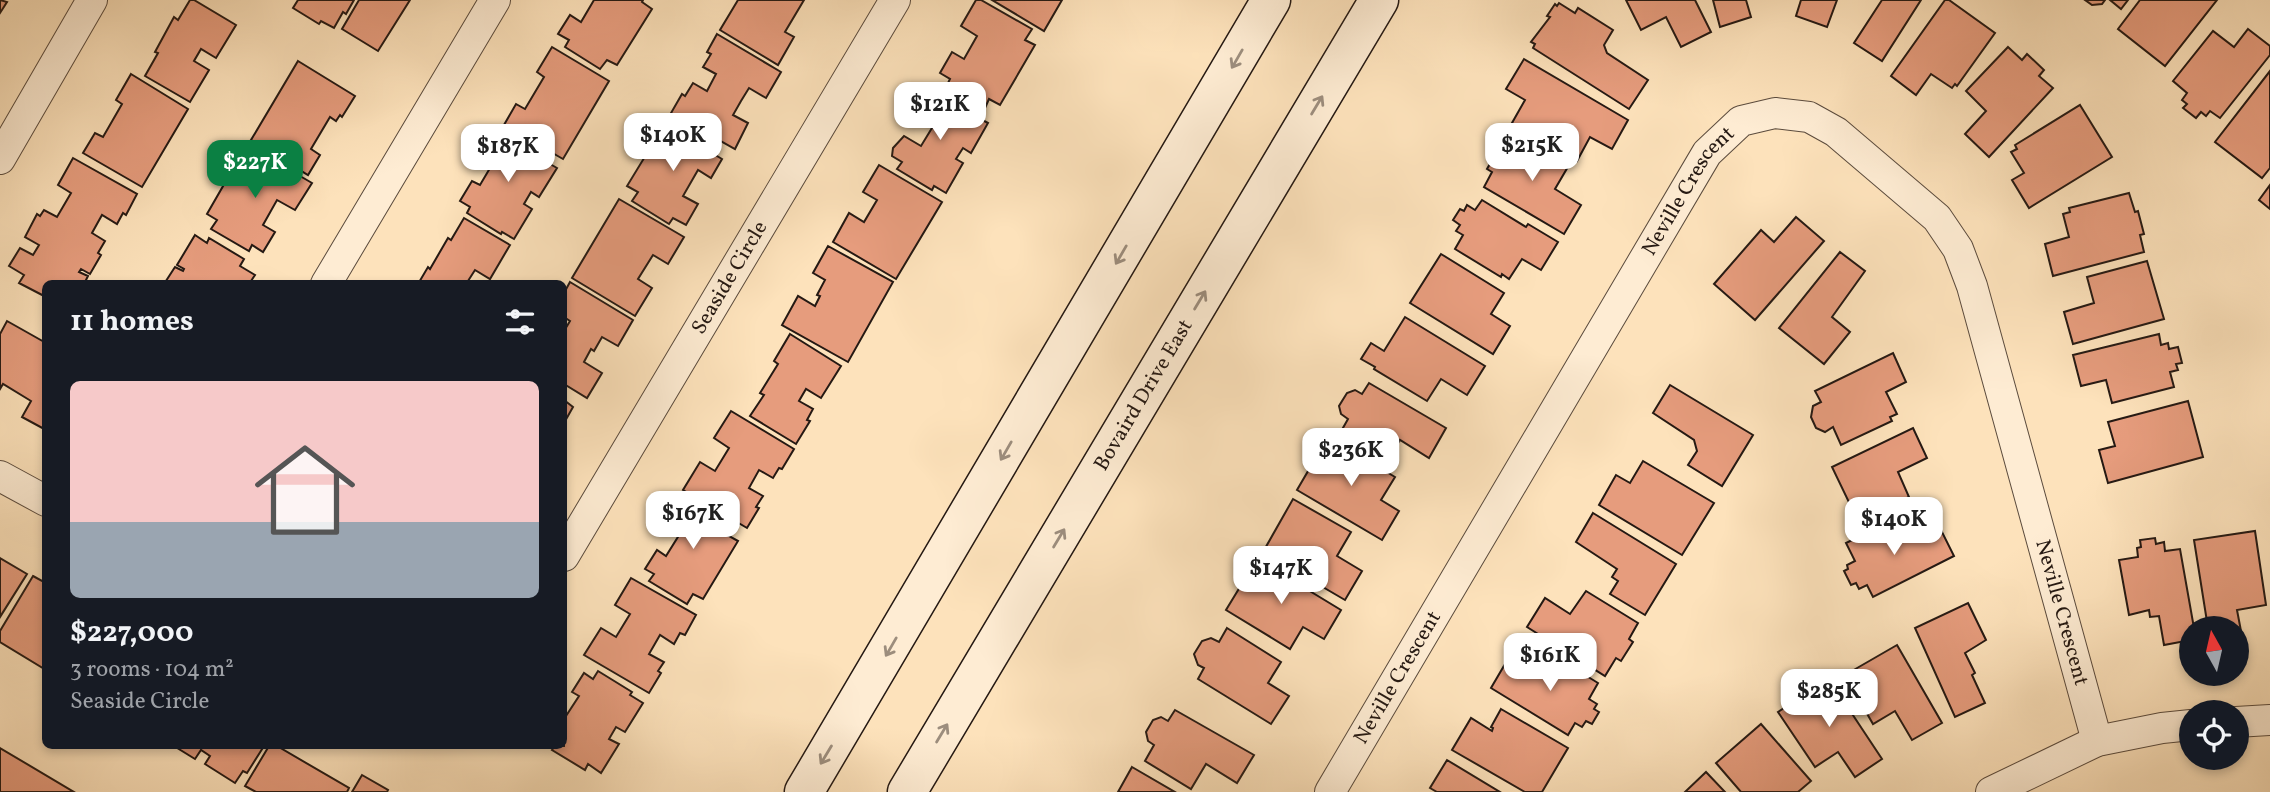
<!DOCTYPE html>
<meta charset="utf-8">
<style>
:root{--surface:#171b24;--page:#20242c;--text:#f1f3f6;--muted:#9ea1a6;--accent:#0b8043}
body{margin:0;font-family:Vollkorn,serif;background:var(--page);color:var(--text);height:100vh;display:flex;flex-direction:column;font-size:26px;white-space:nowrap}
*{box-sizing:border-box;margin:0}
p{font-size:23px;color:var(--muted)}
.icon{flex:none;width:38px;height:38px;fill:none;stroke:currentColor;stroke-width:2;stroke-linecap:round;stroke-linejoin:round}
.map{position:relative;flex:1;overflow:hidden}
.sheet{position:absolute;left:42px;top:280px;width:525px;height:469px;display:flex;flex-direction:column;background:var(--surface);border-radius:10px;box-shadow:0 4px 10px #0003}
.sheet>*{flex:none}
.needle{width:46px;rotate:352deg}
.buttons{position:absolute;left:2179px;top:616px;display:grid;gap:14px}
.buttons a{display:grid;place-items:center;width:70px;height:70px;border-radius:50%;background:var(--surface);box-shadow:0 4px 10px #0003;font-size:35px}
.price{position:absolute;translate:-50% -60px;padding:0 16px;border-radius:14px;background:#fff;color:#222;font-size:23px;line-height:46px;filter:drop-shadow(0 2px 4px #0008)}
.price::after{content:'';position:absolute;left:50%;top:42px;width:21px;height:16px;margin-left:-10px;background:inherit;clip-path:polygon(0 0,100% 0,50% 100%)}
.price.selected{background:var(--accent);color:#fff}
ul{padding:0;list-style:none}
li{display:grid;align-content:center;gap:14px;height:371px;padding:0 28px}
li span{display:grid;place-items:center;height:217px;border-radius:10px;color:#555}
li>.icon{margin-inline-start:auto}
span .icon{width:126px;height:126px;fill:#fffc;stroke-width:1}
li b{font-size:30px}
h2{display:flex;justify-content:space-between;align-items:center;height:84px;padding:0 28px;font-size:30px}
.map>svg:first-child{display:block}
.building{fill:#e69c7d;stroke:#251913;stroke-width:2}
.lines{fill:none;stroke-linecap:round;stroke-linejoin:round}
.street-casing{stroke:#5b4b3d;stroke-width:32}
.secondary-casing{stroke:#251913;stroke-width:41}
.street{stroke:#feecd3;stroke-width:30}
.secondary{stroke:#feecd3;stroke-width:38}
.oneway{stroke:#9c8d7d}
.labels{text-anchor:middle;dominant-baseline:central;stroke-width:5;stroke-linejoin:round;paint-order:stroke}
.street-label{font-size:21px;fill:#251913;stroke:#feecd3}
</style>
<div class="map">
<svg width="2270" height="792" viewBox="0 0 2270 792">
<rect width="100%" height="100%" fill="#fde2bb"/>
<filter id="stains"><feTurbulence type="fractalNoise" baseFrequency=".00286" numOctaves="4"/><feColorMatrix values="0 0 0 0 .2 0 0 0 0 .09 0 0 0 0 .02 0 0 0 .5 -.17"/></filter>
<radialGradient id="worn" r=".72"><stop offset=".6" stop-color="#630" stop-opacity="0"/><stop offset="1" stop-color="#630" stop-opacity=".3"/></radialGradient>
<!-- building -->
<g class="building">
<path d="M0,0L7,2L0,13Z"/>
<path d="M190,0H194L236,25L216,58L201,49L194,61L209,70L190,102L145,76L158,53L155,52L174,17L178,20Z"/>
<path d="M298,0H354L346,14L343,12L334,28L321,21L319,24L293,8Z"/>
<path d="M359,0H410L378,51L342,29Z"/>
<path d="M594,0H643L642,2L652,9L617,65L607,60L600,69L565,47L569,40L558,34L570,15L581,22Z"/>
<path d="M738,0H804L785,32L794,37L778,65L720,30Z"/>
<path d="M976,0H981L1032,29L1025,40L1035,45L1000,105L989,99L985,108L947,85L950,79L940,73L952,52L964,59L977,36L961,26Z"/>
<path d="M992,0H1062L1044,31Z"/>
<path d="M1626,0H1695L1711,32L1681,47L1666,17L1641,30Z"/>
<path d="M1713,0H1746L1751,17L1720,27Z"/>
<path d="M1801,0H1837L1827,27L1796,16Z"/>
<path d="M1882,0H1921L1882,61L1854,43Z"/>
<path d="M1945,0H1949L1995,33L1957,86L1955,84L1952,88L1931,74L1916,95L1891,76Z"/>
<path d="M2085,0H2105L2102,4L2092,5Z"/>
<path d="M2110,0H2128L2121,9Z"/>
<path d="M2140,0H2217L2165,66L2118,29Z"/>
<path d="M1559,3L1575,13L1578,8L1613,30L1604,45L1607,53L1648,80L1629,109L1533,48L1535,44L1531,42L1550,17L1547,16L1555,4L1557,6Z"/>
<path d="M2248,29L2270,46V55L2220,118L2210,111L2206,116L2201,112L2196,118L2183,108L2187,104L2182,100L2187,93L2173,81L2213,31L2234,47Z"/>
<path d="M717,34L781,72L766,98L749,88L741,101L733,115L748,123L735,149L671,113L682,94L685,96L693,83L707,91L716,74L703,67L711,54L707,52Z"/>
<path d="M552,47L609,81L563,159L504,125L516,104L525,109L544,77L537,72Z"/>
<path d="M2008,47L2022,60L2027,54L2044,70L2039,76L2053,88L1989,157L1965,134L1986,111L1966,91Z"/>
<path d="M1524,59L1628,120L1612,149L1590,137L1577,161L1512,123L1525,100L1506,89Z"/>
<path d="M298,61L355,96L342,117L340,115L336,121L330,117L311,149L320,155L308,175L251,140Z"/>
<path d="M2270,71V168L2262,178L2215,142Z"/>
<path d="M131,74L188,109L142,187L83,153L95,133L103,137L122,104L116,100Z"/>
<path d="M944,91L978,111L975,116L988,123L971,153L963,148L956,159L963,163L946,193L934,186L932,190L897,169L902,162L892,156L893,148L904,136L921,146L935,123L917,112L929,92L940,98Z"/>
<path d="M2080,105L2112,157L2029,208L2012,180L2024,173L2011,152L2017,149L2015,145Z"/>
<path d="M679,123L717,145L712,153L722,159L711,178L698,170L683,196L698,204L686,225L673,218L669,224L632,201L638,192L627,186L663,127L673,133Z"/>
<path d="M498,127L546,155L543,160L557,168L539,197L531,192L524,204L532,209L514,239L502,232L501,234L467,213L470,207L460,201L472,181L480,185L493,163L481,155Z"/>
<path d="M1515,133L1569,165L1555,189L1581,205L1564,234L1484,187L1492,172L1487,169L1500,147L1505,150Z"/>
<path d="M257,151L312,183L295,210L277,200L263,225L275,232L263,252L252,245L249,251L211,229L217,220L207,214L241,155L251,161Z"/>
<path d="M73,158L137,194L126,215L123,213L117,224L102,215L92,233L105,241L98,253L101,255L90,274L81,269L79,272L88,276L84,284H46V297L19,283L24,275L9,266L20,248L33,255L39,245L25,237L37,214L40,216L44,210L57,217L71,193L58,185Z"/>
<path d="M879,165L942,202L896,279L833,242L849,213L864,222L877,200L863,192Z"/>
<path d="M2270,185V209L2259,200Z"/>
<path d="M2129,193L2135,212L2138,211L2144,234L2140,235L2144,252L2053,276L2045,244L2069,237L2063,214L2070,212L2069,208Z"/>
<path d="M619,199L684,237L668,264L653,255L638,279L652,288L635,316L572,278Z"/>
<path d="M1482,200L1526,227L1528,224L1558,242L1541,270L1522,259L1509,279L1502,274L1501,277L1455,249L1463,235L1456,231L1460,225L1453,220L1460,209L1464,211L1467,205L1475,210Z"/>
<path d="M1796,217L1824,241L1755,320L1714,284L1761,230L1774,242Z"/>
<path d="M464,218L510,245L490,279L475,270L468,281L472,284H418L428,267L430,269L448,238L451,240Z"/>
<path d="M195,235L207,243L209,238L244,259L240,266L255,275L249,284H164L175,267L183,271L184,269L177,265Z"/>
<path d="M828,246L893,282L848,362L782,325L798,296L815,306L820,296L817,295L825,280L813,273Z"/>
<path d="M1840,252L1865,271L1832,317L1850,332L1824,364L1779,328Z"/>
<path d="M1441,254L1504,293L1491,314L1510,326L1493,354L1410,303Z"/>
<path d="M2147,261L2164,319L2073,344L2064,312L2094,303L2087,277Z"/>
<path d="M570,282L633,320L618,346L602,337L594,351L591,349L584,362L602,373L587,398L564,384V331L570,321L564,317V293Z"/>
<path d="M1405,317L1485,366L1467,395L1441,379L1427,401L1374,369L1375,367L1361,359L1371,343L1384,351Z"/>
<path d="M7,321L46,343V430L22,417L31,401L3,384L0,389V334Z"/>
<path d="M790,334L841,366L821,398L806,389L799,401L813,409L807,420L810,421L796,444L750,416L764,395L760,393L778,364L774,361Z"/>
<path d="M2159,334L2161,345L2168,343L2169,349L2178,347L2182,363L2176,364L2178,370L2170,372L2174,387L2112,403L2106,380L2081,386L2073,355Z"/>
<path d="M1893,353L1906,382L1886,392L1897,414L1890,417L1892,421L1841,445L1833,427L1825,432L1816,428L1811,417L1813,406L1821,402L1815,391Z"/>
<path d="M1369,383L1446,428L1429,458L1400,440L1386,463L1339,435L1348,419L1341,414L1339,406L1347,393L1355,390L1362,394Z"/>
<path d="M1670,385L1753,435L1722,486L1688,465L1697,451L1694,440L1653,413Z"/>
<path d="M564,400L573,407L564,423Z"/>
<path d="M2188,401L2203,457L2108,483L2099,450L2115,446L2108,422Z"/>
<path d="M731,411L794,449L782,469L779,468L773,478L759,470L749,488L763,496L756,507L759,508L747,528L683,490L700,462L715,471L729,448L714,438Z"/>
<path d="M1913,428L1927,458L1898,472L1909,497L1858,521L1832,467Z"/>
<path d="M1328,437L1395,477L1381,500L1399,511L1382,540L1297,490Z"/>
<path d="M1643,461L1714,503L1682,555L1599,505L1616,475L1630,483Z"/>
<path d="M682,493L734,524L727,535L738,541L703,599L693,594L687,604L649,581L654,574L645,569L657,550L666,556L681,532L669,525L671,521L667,519Z"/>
<path d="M1293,499L1351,532L1337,556L1362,571L1345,600L1263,552Z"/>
<path d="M1593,513L1676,564L1645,615L1610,594L1618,581L1612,577L1617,569L1576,542Z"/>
<path d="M1895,519L1905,539L1911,540L1939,526L1954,556L1873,597L1867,585L1859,589L1856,583L1851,585L1844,571L1848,569L1847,565L1855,561L1846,543Z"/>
<path d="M2255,531L2266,605L2237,610L2241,631L2236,632V628H2208L2194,540Z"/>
<path d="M2155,538L2156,544L2164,542L2165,551L2180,549L2194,628H2191V640L2164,645L2159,616L2150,617L2149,610L2129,615L2119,560L2138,557L2137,548L2141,547L2140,540Z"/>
<path d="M0,558L27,574L0,617Z"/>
<path d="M1257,559L1341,610L1324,639L1303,627L1290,649L1226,610Z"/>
<path d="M33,576L46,583V670L0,642V631Z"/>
<path d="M631,578L696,615L685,635L680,633L674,644L660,635L649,654L664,662L658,671L661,673L649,693L584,655L601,628L616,637L630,614L615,605Z"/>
<path d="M1586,591L1638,623L1629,639L1633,642L1621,661L1616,658L1605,676L1527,627L1545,598L1570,614Z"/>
<path d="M1968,603L1986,640L1965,653L1975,673L1972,675L1985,703L1955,717L1915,628Z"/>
<path d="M1227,628L1281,662L1268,683L1289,696L1271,724L1198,679L1204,668L1198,665L1194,654L1202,641L1211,638L1219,642Z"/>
<path d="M1897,645L1942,723L1912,740L1895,711L1873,724L1845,675Z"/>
<path d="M1551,654L1598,683L1589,699L1597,704L1594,709L1599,712L1592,724L1586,721L1582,727L1575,723L1568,735L1491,688L1508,659L1534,675L1540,672Z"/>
<path d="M598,671L632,692L630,695L643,703L625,732L616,727L609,739L619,744L601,773L588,764L585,770L552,750L555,746H564V719L579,696L572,692L584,673L593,679Z"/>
<path d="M1829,679L1882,759L1855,777L1838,752L1815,767L1778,712Z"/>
<path d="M1501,709L1568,748L1542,792H1525L1452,750L1471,718L1492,731L1493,728L1491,727Z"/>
<path d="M1175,710L1254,755L1237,783L1206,764L1191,789L1145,761L1154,745L1148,741L1146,732L1153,720L1161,717L1168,721Z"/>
<path d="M1761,724L1811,781L1798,792H1741L1716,763Z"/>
<path d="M174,746H264L247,773L243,771L235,783L205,764L210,756L201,750L195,759Z"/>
<path d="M269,746H277L349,788L347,792H256L245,786Z"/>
<path d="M0,748L74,792H0Z"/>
<path d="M1447,760L1500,792H1437L1430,788Z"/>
<path d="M1132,767L1175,792H1118Z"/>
<path d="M1706,772L1725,792H1685Z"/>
<path d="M362,775L388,790L387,792H352Z"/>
</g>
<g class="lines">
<!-- street casing -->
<g class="street-casing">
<g id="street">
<path d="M0,159L92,0"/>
<path d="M326,284L495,0"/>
<path d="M0,476L46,501"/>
<path id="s1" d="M564,556L895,0"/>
<path d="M2236,722L2270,720"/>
<path id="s2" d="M1330,792L1707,153L1741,121L1775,113L1809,117L1836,132L1937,218L1958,249L1972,286L2097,741"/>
<path d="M1991,792L2097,741L2162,728L2191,725"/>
</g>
</g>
<!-- secondary casing -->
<g class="secondary-casing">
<g id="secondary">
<path d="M804,792L1271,0"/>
<path id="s3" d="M907,792L1379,0"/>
</g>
</g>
<!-- street -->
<use href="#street" class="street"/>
<!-- secondary -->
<use href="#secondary" class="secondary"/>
</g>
<!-- one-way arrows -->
<defs><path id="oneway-shaft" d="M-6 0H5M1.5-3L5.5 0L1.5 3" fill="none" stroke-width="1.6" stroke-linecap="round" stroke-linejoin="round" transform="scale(1.75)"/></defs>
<g class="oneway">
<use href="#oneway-shaft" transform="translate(1237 59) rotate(120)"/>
<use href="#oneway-shaft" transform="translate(1317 105) rotate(-59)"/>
<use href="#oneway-shaft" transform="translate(1121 255) rotate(120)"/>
<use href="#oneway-shaft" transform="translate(1200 300) rotate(-59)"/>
<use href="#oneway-shaft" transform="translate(1006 451) rotate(120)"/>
<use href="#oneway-shaft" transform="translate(1059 538) rotate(-59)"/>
<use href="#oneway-shaft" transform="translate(891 647) rotate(120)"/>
<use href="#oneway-shaft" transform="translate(942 733) rotate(-59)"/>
<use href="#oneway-shaft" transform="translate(826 755) rotate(121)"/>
</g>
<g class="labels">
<!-- street labels -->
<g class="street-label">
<text stroke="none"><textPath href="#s2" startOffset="700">Neville Crescent</textPath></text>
<text stroke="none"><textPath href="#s1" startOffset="324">Seaside Circle</textPath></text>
<text stroke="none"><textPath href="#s3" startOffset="462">Bovaird Drive East</textPath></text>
<text stroke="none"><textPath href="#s2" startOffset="1437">Neville Crescent</textPath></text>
<text stroke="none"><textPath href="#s2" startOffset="133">Neville Crescent</textPath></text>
</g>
</g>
<rect width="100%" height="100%" filter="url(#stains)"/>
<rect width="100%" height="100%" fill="url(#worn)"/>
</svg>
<div class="buttons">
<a><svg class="needle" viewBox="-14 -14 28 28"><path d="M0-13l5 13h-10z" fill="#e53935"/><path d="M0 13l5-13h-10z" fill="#9ea1a6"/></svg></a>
<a><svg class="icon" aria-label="locate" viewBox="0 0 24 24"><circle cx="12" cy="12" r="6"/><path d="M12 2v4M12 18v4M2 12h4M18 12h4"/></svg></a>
</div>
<b class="price" style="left:940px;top:142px">$121K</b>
<b class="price" style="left:673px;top:173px">$140K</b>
<b class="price" style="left:1532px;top:183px">$215K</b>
<b class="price" style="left:508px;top:184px">$187K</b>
<b class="price selected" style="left:255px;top:200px">$227K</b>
<b class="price" style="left:1351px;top:488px">$236K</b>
<b class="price" style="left:693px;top:551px">$167K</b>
<b class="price" style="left:1894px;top:557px">$140K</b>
<b class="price" style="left:1281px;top:606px">$147K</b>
<b class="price" style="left:1550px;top:693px">$161K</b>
<b class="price" style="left:1829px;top:729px">$285K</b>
<section class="sheet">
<h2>11 homes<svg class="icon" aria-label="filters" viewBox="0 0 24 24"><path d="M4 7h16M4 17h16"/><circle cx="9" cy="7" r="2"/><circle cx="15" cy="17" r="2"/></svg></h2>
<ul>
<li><span style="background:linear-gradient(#f6c9c9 65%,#9aa5b1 0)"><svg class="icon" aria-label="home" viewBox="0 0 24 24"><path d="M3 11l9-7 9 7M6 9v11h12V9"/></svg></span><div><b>$227,000</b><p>3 rooms · 104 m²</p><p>Seaside Circle</p></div></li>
</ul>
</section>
</div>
